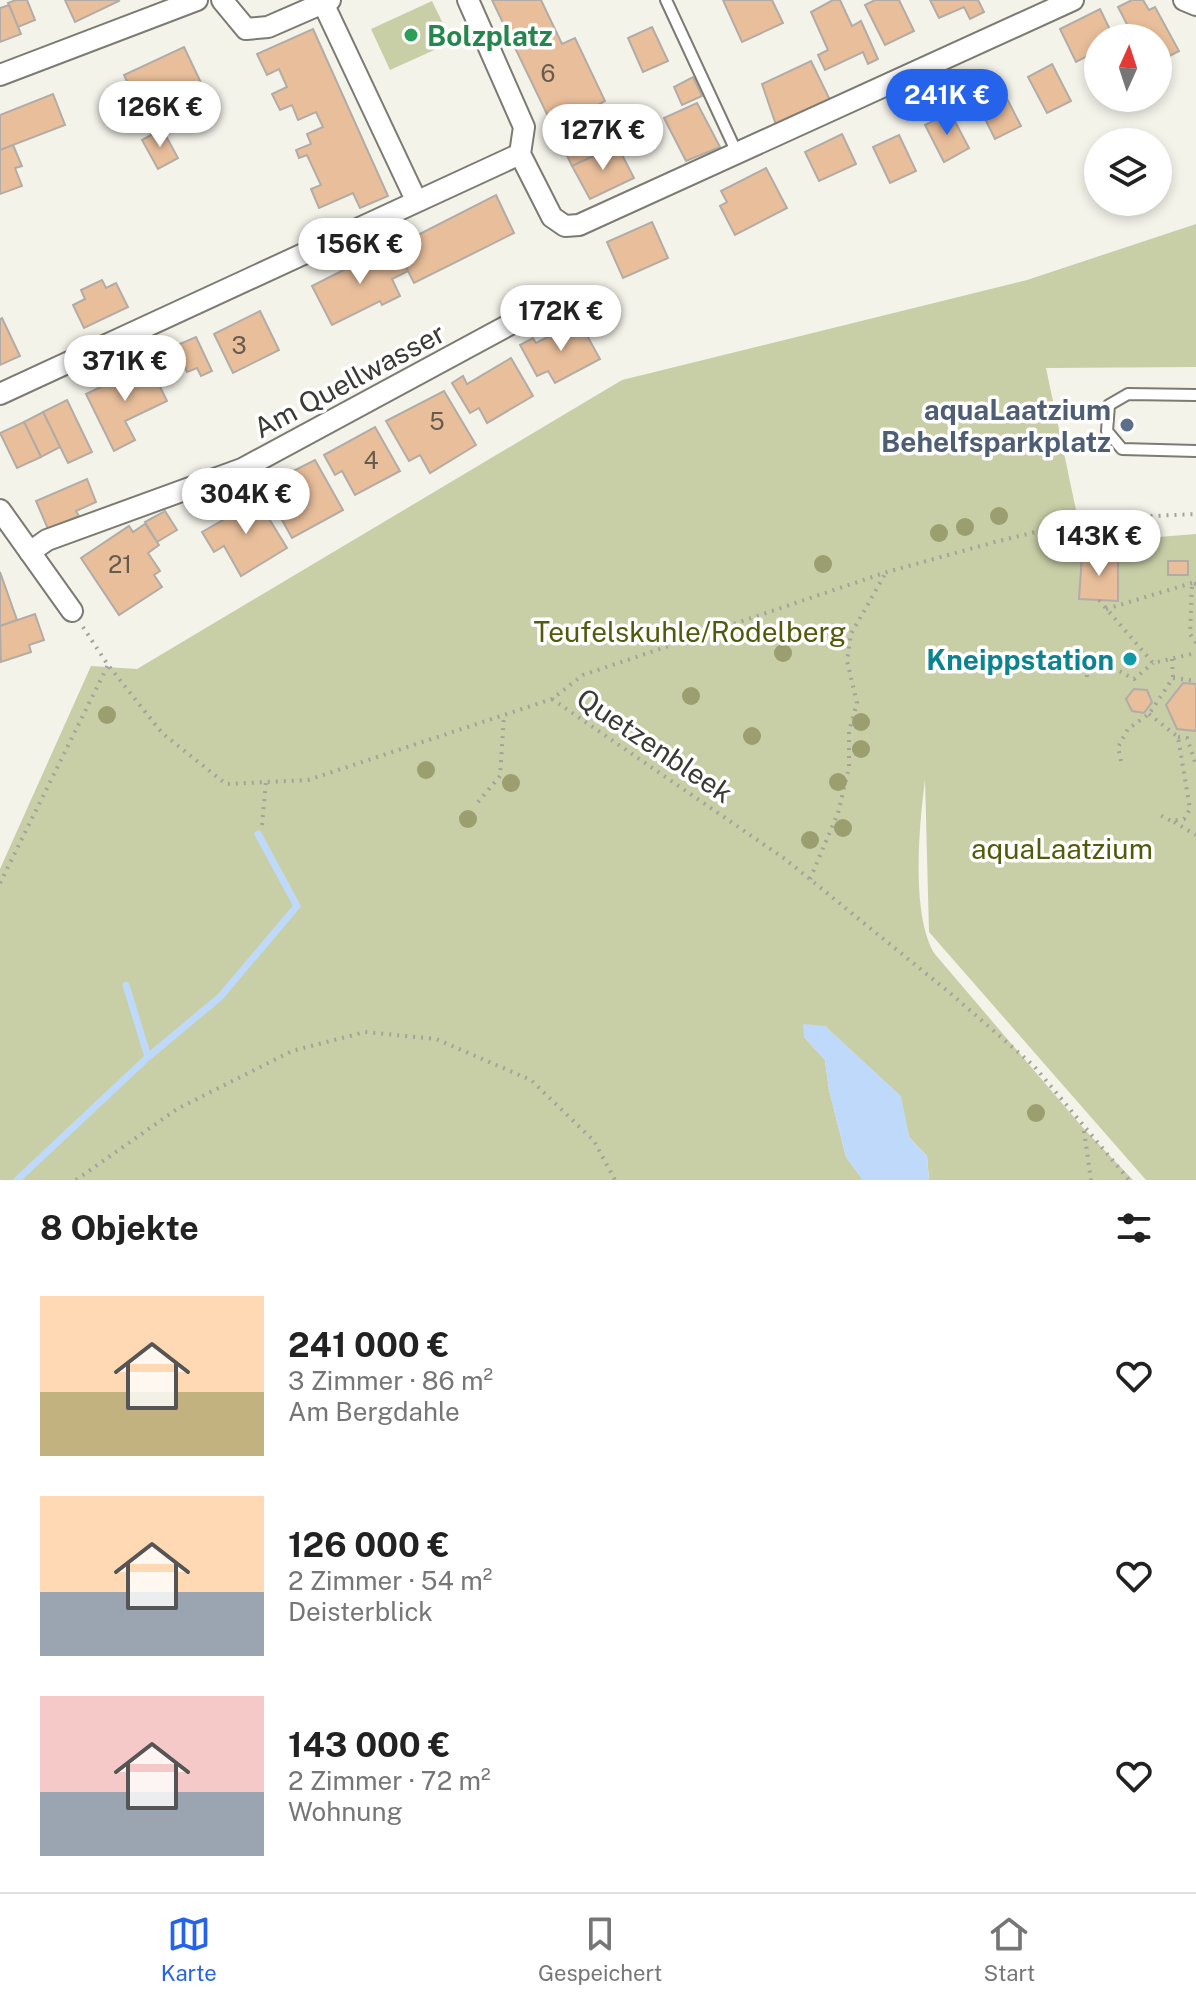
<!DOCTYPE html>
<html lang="de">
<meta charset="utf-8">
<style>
:root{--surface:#fff;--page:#f6f6f6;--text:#222;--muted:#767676;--line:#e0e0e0;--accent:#2563eb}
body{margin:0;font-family:"Public Sans",sans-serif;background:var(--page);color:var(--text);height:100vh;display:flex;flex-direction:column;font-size:30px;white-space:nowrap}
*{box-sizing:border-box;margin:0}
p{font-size:26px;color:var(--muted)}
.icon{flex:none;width:44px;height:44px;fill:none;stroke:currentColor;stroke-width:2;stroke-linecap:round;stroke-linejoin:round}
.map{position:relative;height:1180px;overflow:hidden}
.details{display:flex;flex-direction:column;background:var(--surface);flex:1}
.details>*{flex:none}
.needle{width:52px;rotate:3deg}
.fabs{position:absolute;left:1084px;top:24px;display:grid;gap:16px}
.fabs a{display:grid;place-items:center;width:88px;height:88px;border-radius:50%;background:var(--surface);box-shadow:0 4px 12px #0003;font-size:40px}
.price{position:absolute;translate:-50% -68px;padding:0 18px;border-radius:28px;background:#fff;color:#222;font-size:26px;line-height:52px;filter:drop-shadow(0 2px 4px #0008)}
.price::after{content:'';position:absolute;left:50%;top:48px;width:24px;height:18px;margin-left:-12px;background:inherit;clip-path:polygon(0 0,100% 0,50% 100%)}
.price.on{background:var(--accent);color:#fff}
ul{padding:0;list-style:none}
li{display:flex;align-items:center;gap:24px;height:200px;padding:0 40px}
li span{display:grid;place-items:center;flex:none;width:224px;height:160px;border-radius:0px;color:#555}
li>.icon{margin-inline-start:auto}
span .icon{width:96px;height:96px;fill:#fffc;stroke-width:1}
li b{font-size:34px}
h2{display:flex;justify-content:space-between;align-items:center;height:96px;padding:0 40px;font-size:34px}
.dock{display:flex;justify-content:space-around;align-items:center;height:112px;border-top:2px solid var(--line);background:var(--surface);font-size:22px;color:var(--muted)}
.dock a{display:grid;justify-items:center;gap:4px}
.dock .on{color:var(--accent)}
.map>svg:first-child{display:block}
.green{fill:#c8cfa7}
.water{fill:#bfd9fa}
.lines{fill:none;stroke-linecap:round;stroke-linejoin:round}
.stream{stroke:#bfd9fa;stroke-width:7}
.building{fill:#e8be9b;stroke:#b3aca6;stroke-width:2}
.service-casing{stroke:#7c7b73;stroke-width:14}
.minor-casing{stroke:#7c7b73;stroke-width:24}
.path{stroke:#a3a29b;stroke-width:4;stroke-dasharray:2 6;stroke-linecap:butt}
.service{stroke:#fff;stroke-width:10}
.minor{stroke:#fff;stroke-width:20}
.tree{fill:#9b9f6f}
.leisure-dot{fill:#2e9e5b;stroke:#fff;stroke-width:3}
.service-dot{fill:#5c6f8a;stroke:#fff;stroke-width:3}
.culture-dot{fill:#0f9aa8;stroke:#fff;stroke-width:3}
.labels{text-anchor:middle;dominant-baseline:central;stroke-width:7;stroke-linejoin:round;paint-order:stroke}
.number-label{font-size:24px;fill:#665b4f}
.leisure-label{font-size:28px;font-weight:bold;fill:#27864d;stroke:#fff;text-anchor:start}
.street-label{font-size:28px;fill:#3a3a36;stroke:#fff}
.service-label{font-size:28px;font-weight:bold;fill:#4e5e75;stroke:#fff;text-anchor:end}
.park-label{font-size:28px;fill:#525b0b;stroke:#fff}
.culture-label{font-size:28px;font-weight:bold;fill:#0d838f;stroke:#fff;text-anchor:end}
</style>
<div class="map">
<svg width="1196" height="1180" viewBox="0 0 1196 1180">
<rect width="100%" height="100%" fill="#f4f3ea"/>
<!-- green -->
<g class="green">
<path d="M432,1L452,42L390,70L371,29Z"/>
<path d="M1196,224V367L1046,368L1083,543L1196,534V1180H1146L929,932L925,780C919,826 911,913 934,953L1084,1129L1133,1180H929L927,1156L909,1137L900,1096L825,1026L804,1037L825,1060L829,1090L846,1157L863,1180H0V869L91,666L137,669L622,380L1027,280Z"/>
</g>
<!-- water -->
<path class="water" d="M803,1024L825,1026L901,1096L909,1137L927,1156L929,1180H863L846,1157L829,1090L825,1060L804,1037Z"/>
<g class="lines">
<!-- stream -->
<g class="stream">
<path d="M126,985L148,1057"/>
<path d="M17,1180L148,1057L220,997L297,906L258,834"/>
</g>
</g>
<!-- building -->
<g class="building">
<path d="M16,0H27L35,20L18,27L8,3Z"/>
<path d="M65,0H118L119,1L75,22Z"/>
<path d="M492,0H541L562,44L575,38L605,101L598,105L617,145L572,166Z"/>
<path d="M723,0H772L783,23L742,42Z"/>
<path d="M833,0H840L852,26L861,21L878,59L868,64L863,52L825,70L818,55L828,50L811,12Z"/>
<path d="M875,0H899L914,31L885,45L865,5Z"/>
<path d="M930,0H978L984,12L970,19L964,7L939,18Z"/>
<path d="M1132,0H1143L1149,10L1155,7L1179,51L1158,62V38H1134L1118,7Z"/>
<path d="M9,5L21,34L0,42V8Z"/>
<path d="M1100,9L1114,38H1098V57L1095,52L1076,62L1060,29Z"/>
<path d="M652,27L668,61L643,72L628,38Z"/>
<path d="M313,29L388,196L360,208L353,193L319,208L311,189L321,185L307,155L299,158L296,150L311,144L307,134L323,127L316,112L298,120L292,105L280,110L272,94L287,87L279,69L267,75L257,54Z"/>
<path d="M184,47L203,87L143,115L124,75Z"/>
<path d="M811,61L830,100L776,125L762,84Z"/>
<path d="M1052,64L1071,101L1047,113L1028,77Z"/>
<path d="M693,77L702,96L682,105L674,87Z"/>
<path d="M1002,89L1021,126L995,139L976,101Z"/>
<path d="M53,94L65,125L0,150V115Z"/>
<path d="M697,103L720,147L686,161L664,118Z"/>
<path d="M950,112L969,148L944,162L925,125Z"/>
<path d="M162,129L178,158L158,169L142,140Z"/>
<path d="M842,134L856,164L819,181L805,152Z"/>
<path d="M899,135L916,171L890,183L873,147Z"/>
<path d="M13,145L22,166L15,168L22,186L0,194V150Z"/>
<path d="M617,145L634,178L590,199L572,166Z"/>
<path d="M766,168L787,208L735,235L720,206L727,202L721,191Z"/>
<path d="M496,195L514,233L414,283L399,253L405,250L402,243Z"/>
<path d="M652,222L668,258L623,278L607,242Z"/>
<path d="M397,250L408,271L392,279L400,296L382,305L380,301L332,325L312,286L375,254L378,259Z"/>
<path d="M102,280L106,288L116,283L128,307L84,328L73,305L85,299L81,290Z"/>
<path d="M260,311L279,350L233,373L214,334Z"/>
<path d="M2,318L20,356L0,365V319Z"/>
<path d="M579,321L600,359L555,383L548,371L537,376L520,345L533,338L536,343Z"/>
<path d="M196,337L212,371L201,376L197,368L187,372L175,346Z"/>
<path d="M511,358L533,396L487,423L479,408L470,413L452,383L463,376L467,384Z"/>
<path d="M149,364L167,401L125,421L135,440L114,451L86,394Z"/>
<path d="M444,391L476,445L430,473L420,455L409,461L386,421Z"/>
<path d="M67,400L92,452L68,463L43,412Z"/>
<path d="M43,412L60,447L41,457L24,422Z"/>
<path d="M24,422L41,457L17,468L0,433Z"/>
<path d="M375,427L400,471L355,495L342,471L335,475L324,455Z"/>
<path d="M315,460L343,510L292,538L263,486Z"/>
<path d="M87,479L96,502L76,511L79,516L48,529L36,501Z"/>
<path d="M252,491L287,548L241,576L224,546L214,552L202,532L242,509L236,500Z"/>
<path d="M165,511L177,530L157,542L145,522Z"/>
<path d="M145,524L159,545L148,553L160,571L154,575L162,587L119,615L81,558L129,526L133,532Z"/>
<path d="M1082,555L1118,556V601L1079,599Z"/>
<rect x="1168" y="561" width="20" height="14"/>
<path d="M0,572L17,620L0,626Z"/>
<path d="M35,614L44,640L29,645L31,652L1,662L0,626Z"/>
<path d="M1126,654H1135L1133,665L1125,663Z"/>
<path d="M1183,683L1196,684V731L1177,729L1166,705Z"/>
<path d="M1134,689L1147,690L1152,702L1144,713L1132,711L1126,699Z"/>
</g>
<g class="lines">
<!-- service casing -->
<g class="service-casing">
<g id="service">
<path d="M666,0L737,153"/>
<path d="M1196,395L1128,394L1109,405L1107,431L1122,449L1196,451"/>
</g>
</g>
<!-- minor casing -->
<g class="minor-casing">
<g id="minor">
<path d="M222,0L246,29L268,27L330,0"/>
<path d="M468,0L524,127L520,154L552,217L565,226L579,225L1073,0"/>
<path d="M1184,0L1196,5"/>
<path d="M323,3L416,200"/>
<path d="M0,75L197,0"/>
<path d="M0,394L520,154"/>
<path d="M0,510L72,611"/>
<path d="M30,552L47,540L242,469L557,299"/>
</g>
</g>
<!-- path -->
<g class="path">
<path d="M1196,584L1192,583L1190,634L1196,643"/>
<path d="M1099,600L1153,663L1196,653"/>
<path d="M1106,609L1192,583"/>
<path d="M83,627L108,665L162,733L226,784L308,780L552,699L583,675L887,572L995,542L1088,519L1196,514"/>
<path d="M1172,659L1173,678"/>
<path d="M1087,677L1086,664L1112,667L1134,679L1153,663"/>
<path d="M552,699L785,859L950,993L1034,1066L1129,1180"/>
<path d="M1149,714L1178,737L1190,809L1184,819L1171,821L1160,815"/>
<path d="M1178,737L1187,738L1196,765"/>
<path d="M1121,761L1118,747L1128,729L1149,714L1173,678L1196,681"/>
<path d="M478,802L500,776L504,716"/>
<path d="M1174,822L1196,835"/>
<path d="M262,825L266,782"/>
<path d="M810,879L838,813L849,768V731L857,703L847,661L851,634L885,574"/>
<path d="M0,883L108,665"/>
<path d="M1084,1131L1091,1180"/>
<path d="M76,1180L177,1109L292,1051L365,1032L436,1039L531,1080L594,1141L615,1180"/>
</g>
<!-- service -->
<use href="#service" class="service"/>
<!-- minor -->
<use href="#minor" class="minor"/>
</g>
<!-- trees -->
<g class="tree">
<circle cx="999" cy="516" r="9"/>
<circle cx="965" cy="527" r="9"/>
<circle cx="939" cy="533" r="9"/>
<circle cx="823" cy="564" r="9"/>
<circle cx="783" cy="653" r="9"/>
<circle cx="691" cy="696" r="9"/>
<circle cx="107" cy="715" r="9"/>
<circle cx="861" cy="722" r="9"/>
<circle cx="752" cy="736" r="9"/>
<circle cx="861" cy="749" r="9"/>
<circle cx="426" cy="770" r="9"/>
<circle cx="838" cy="782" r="9"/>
<circle cx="511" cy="783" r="9"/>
<circle cx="468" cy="819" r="9"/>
<circle cx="843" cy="828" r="9"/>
<circle cx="810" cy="840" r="9"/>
<circle cx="1036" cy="1113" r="9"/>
</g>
<!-- markers -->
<circle class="leisure-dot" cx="411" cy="35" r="8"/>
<circle class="service-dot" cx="1127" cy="425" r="8"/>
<circle class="culture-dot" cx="1130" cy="659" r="8"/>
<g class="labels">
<!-- number labels -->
<g class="number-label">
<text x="548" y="73">6</text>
<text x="239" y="345">3</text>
<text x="437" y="421">5</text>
<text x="371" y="460">4</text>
<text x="120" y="564">21</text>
</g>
<!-- leisure labels -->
<g class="leisure-label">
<text x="427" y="35">Bolzplatz</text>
</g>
<!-- street labels -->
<g class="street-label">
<text transform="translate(349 380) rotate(-28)">Am Quellwasser</text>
<text transform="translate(655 745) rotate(34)">Quetzenbleek</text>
</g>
<!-- service labels -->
<g class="service-label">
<text x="1111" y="409">aquaLaatzium<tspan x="1111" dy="32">Behelfsparkplatz</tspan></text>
</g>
<!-- park labels -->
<g class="park-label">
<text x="690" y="631">Teufelskuhle/Rodelberg</text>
<text x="1062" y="848">aquaLaatzium</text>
</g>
<!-- culture labels -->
<g class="culture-label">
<text x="1114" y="659">Kneippstation</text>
</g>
</g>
</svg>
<div class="fabs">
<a><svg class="needle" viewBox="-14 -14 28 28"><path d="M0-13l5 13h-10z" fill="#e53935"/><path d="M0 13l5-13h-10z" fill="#767676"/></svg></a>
<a><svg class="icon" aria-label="layers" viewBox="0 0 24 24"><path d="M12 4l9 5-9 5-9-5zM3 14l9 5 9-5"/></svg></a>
</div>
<b class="price on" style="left:947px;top:137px">241K €</b>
<b class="price" style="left:160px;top:149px">126K €</b>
<b class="price" style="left:603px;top:172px">127K €</b>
<b class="price" style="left:360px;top:286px">156K €</b>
<b class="price" style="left:561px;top:353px">172K €</b>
<b class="price" style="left:125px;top:403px">371K €</b>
<b class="price" style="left:246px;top:536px">304K €</b>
<b class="price" style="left:1099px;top:578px">143K €</b>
</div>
<section class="details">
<h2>8 Objekte<svg class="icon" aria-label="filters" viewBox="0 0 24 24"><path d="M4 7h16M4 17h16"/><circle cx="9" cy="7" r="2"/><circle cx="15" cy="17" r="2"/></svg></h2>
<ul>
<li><span style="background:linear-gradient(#ffd9b3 60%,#c2b280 0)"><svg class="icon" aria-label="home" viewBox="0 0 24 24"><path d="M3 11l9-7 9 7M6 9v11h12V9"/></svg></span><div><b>241 000 €</b><p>3 Zimmer · 86 m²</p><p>Am Bergdahle</p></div><svg class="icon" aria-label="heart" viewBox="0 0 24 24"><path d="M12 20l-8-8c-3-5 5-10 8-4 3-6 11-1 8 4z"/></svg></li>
<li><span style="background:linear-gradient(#ffd9b3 60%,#9aa5b1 0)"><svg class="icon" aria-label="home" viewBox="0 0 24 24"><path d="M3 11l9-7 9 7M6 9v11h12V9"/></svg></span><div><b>126 000 €</b><p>2 Zimmer · 54 m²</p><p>Deisterblick</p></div><svg class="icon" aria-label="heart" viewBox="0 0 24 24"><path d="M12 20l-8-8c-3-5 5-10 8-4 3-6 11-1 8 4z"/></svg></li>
<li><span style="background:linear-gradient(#f6c9c9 60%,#9aa5b1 0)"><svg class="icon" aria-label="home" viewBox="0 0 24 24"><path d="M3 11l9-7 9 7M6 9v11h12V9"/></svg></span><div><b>143 000 €</b><p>2 Zimmer · 72 m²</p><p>Wohnung</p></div><svg class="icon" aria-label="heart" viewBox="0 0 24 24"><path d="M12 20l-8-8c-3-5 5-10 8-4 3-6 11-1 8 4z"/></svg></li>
</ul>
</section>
<nav class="dock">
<a class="on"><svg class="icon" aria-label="map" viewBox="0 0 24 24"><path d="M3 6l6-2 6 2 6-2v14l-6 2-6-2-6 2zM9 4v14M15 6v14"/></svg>Karte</a>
<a><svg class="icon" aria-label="saved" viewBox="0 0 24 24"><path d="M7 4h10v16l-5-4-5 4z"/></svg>Gespeichert</a>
<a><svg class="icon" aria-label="home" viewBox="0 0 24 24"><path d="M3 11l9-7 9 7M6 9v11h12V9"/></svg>Start</a>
</nav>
